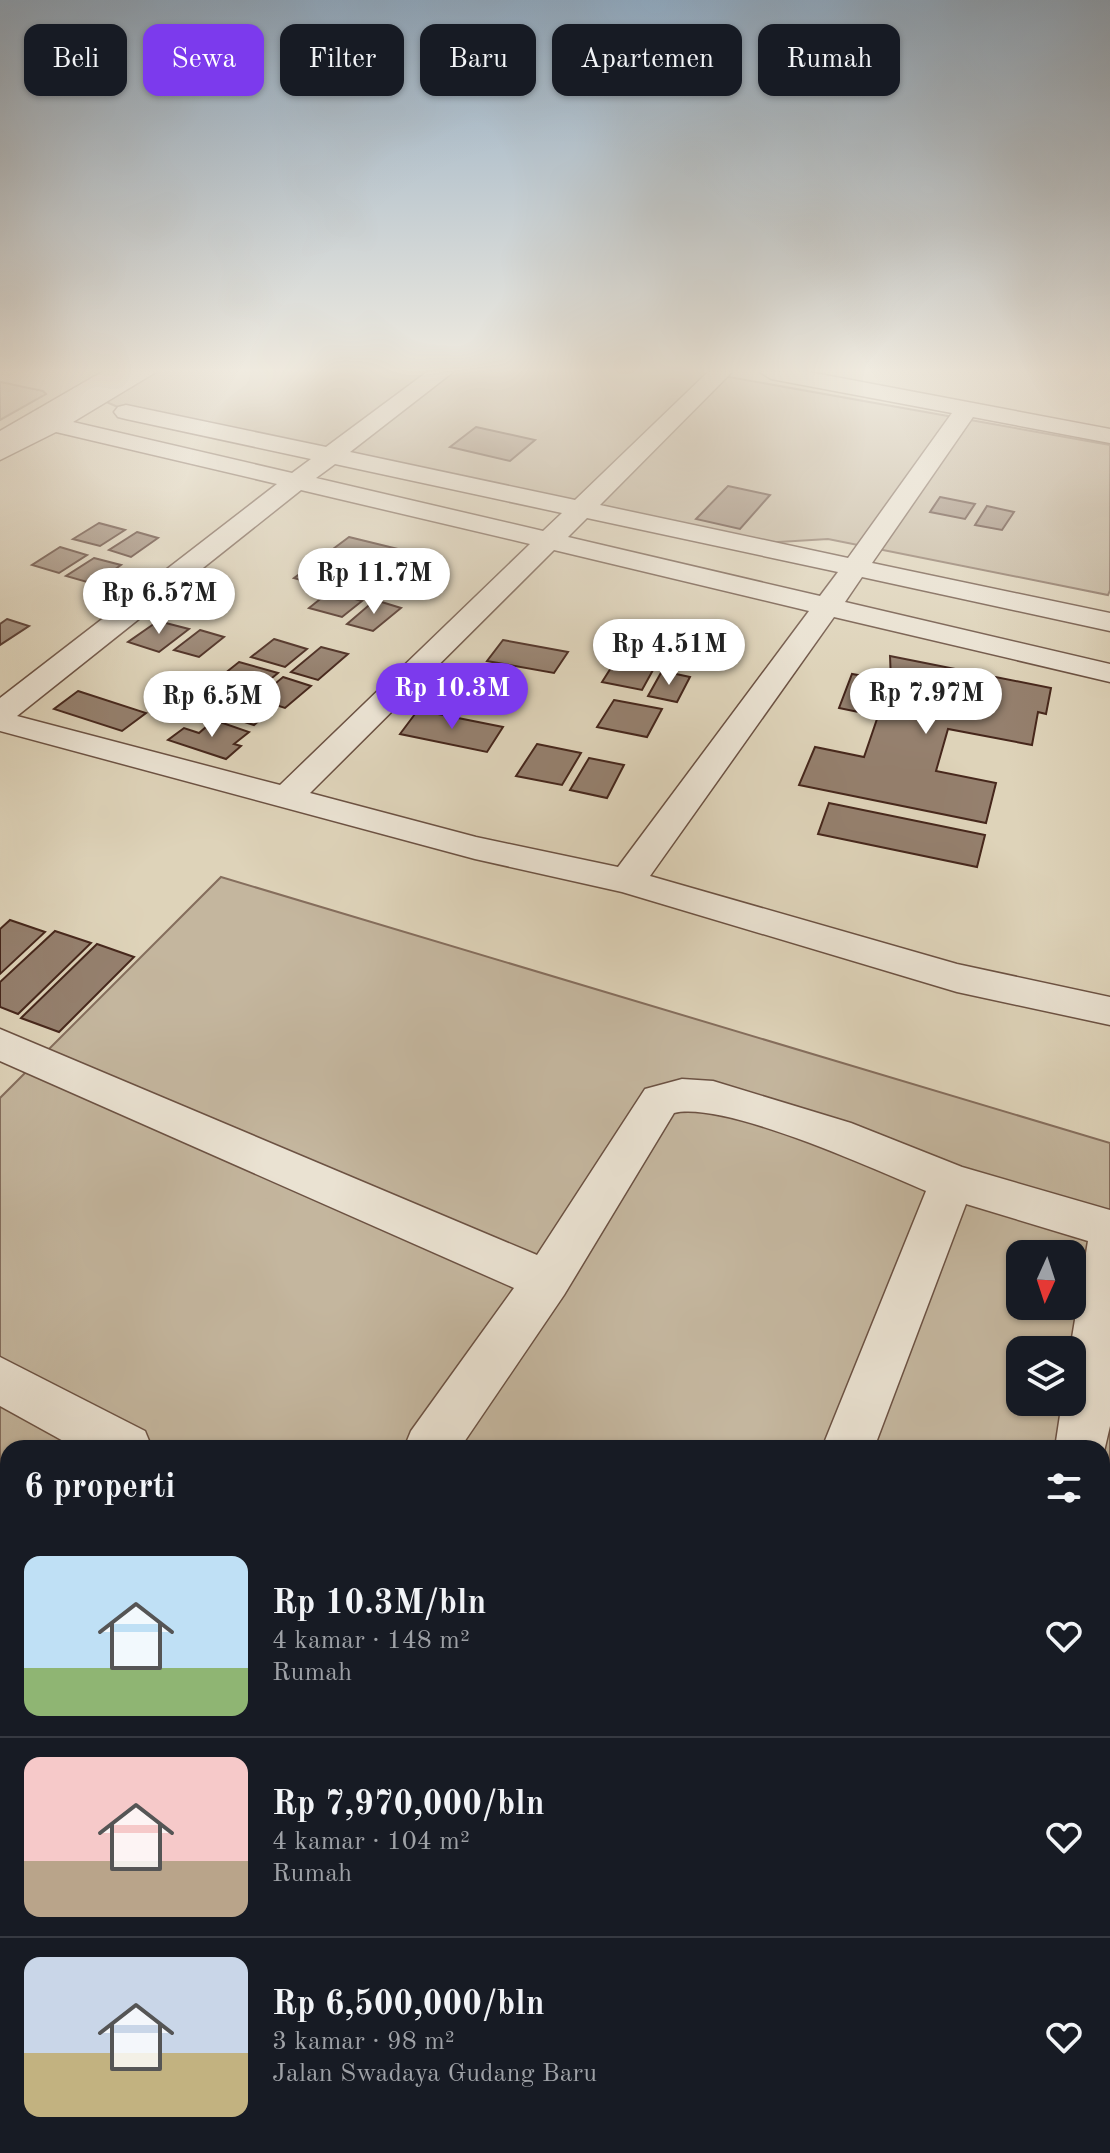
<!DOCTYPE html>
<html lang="id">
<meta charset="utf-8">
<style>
:root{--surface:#171b24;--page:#20242c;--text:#f1f3f6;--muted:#9ea1a6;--line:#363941;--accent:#7c3aed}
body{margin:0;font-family:"Old Standard TT",serif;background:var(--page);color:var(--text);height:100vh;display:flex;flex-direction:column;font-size:30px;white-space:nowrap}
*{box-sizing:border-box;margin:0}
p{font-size:26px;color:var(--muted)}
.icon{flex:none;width:44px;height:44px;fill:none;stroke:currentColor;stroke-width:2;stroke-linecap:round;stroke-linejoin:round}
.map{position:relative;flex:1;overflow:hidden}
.drawer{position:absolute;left:0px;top:1440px;width:1110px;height:714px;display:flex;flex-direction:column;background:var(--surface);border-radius:24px 24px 0 0;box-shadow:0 2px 6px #0004}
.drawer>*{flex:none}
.top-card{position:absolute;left:24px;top:24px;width:1062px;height:72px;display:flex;gap:16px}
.needle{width:52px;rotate:183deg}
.buttons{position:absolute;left:1006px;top:1240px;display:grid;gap:16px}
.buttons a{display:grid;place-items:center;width:80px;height:80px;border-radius:16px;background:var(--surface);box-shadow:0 2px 6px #0004;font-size:40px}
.price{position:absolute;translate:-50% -68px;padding:0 18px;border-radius:28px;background:#fff;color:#222;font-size:26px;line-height:52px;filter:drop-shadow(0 2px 4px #0008)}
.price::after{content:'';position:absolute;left:50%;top:48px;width:24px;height:18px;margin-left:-12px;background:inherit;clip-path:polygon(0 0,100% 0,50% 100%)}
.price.current{background:var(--accent);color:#fff}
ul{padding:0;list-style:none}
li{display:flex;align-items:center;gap:24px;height:200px;padding:0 24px}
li+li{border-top:2px solid var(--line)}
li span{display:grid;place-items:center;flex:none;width:224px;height:160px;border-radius:16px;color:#555}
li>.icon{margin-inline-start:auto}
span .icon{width:96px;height:96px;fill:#fffc;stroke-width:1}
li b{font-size:34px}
h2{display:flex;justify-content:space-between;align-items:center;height:96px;padding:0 24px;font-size:34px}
.chip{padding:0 28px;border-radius:16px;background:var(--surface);box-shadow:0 2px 6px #0004;font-size:28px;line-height:72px}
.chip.current{background:var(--accent);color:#fff}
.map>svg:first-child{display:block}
.green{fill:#c4b69e;stroke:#856e5d;stroke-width:2;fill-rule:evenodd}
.building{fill:#95806e;stroke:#46271c;stroke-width:2}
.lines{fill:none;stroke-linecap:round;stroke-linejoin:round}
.minor-casing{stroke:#6c5243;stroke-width:3}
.tertiary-casing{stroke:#6c5243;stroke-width:3}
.minor{fill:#eae2d2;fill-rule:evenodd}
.tertiary{fill:#eae2d2;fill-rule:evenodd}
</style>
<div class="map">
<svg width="1110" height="2153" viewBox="0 0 1110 2153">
<rect width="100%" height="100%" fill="#ded3b9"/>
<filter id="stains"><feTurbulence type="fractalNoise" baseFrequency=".0025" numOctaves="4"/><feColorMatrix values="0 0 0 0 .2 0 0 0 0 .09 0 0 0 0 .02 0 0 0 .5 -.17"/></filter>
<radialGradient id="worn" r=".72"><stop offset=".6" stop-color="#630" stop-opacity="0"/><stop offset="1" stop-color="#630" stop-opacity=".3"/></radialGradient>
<!-- green -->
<g class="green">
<path d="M139,372H701L1110,445V590L1108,595L828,539L761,543L120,408L104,401Z"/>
<path d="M0,382L43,391L46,394L0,420Z"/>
<path d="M221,877L1110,1143V1774L1102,1772V1448H8V1937L0,1934V1098ZM1020,1254H1072V1306H1020ZM1020,1350H1072V1402H1020Z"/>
<path d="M544,2146H850L848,2153H562Z"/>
</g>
<!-- building -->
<g class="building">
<path d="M476,427L535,440L510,461L450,447Z"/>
<path d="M728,486L770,495L740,529L696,519Z"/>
<path d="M940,497L975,504L965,519L930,512Z"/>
<path d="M987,506L1014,512L1002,530L975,525Z"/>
<path d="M99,523L125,530L100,546L73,539Z"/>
<path d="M137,532L158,538L131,557L109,550Z"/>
<path d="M349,537L398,549L345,592L294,578Z"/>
<path d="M60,547L87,555L59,573L32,565Z"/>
<path d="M94,558L121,565L94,584L66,576Z"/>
<path d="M329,592L362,601L342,617L309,608Z"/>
<path d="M375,600L401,608L373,631L347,624Z"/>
<path d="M7,619L29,626L0,645V624Z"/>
<path d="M158,621L189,629L159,652L128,642Z"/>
<path d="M200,630L224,637L199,657L174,650Z"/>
<path d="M274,639L307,649L285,667L251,657Z"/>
<path d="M503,640L568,652L554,673L487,661Z"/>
<path d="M321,647L348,654L318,680L291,672Z"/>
<path d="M890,656L1051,688L1046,714L1038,712L1032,745L948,729L936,771L996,783L986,823L799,785L815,747L864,757L878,716L839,708L852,674L891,681Z"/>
<path d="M239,662L278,673L248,698L209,686Z"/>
<path d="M614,663L653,670L642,690L602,682Z"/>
<path d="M662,671L690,677L677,702L648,696Z"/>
<path d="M283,677L311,686L285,708L257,699Z"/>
<path d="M200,689L270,711L254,725L183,702Z"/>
<path d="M78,691L146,713L122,731L54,709Z"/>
<path d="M614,700L662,709L647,737L597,727Z"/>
<path d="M418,710L503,727L487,752L400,734Z"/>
<path d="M214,720L249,732L234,744L241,746L226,759L168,740L184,728L199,733Z"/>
<path d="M537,744L581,753L562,785L516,776Z"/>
<path d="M589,758L624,765L607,798L570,790Z"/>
<path d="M829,803L985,835L977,867L818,834Z"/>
<path d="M10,920L45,932L0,974V929Z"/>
<path d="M55,931L91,943L18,1014L0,1007V982Z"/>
<path d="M97,944L134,957L59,1032L21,1018Z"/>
<path d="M193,2146H249L262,2153H190Z"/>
</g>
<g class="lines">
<!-- minor casing -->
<g class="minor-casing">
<g id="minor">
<path d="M128,372H156L73,422L292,473L311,459L126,419L118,417L114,412L118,407L126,405L326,447L427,372H453L350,452L575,500L708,372H732L600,505L848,558L952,413L771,379L760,372H809L1110,429V443L973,417L872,563L1110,613V631L862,577L845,602L1110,664V682L834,617L650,876L957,964L1110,997V1025L957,992L622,892L475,859L0,731V698L277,484L56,432L0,460V443ZM335,464L562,513L543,531L316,478ZM301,490L530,544L280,785L17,716ZM587,518L838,572L820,596L568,537ZM554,550L809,611L618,867L476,837L310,793Z"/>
<path d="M0,1029L537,1255L645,1089L682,1079L713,1081L851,1123L962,1167L1110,1210V1426L1102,1460V1448H1055L1062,1402H1072L1070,1350L1088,1241L966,1204L874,1448H822L926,1191C874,1169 725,1101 674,1113L564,1295L460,1448H404L411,1431L514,1288L0,1061Z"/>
<path d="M0,1357L145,1431L152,1448H76L0,1406Z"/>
<path d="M1102,1674L1110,1678V1746L1102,1743Z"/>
</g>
</g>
<!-- tertiary casing -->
<g class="tertiary-casing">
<g id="tertiary">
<path d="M102,372H131L9,446L0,449V431Z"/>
<path d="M1110,1842V1910L1102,1911V1843Z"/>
<path d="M0,1927L8,1930V2001L0,1998Z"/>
<path d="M391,2146H480L483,2153H394Z"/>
<path d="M938,2146H1014L1013,2153H937Z"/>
</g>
</g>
<!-- minor -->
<use href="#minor" class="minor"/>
<!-- tertiary -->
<use href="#tertiary" class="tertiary"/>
</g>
<!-- sky -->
<linearGradient id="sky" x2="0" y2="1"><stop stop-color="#8fa9c0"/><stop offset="0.55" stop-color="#f0ebe0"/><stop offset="1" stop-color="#f0ebe0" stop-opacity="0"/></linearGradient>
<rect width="1110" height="674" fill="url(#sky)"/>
<rect width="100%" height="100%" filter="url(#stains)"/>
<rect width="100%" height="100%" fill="url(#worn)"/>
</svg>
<div class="buttons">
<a><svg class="needle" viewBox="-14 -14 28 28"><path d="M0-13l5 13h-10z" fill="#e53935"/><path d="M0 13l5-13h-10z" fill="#9ea1a6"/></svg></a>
<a><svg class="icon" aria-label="layers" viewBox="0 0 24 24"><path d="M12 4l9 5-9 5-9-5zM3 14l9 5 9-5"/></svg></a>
</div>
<b class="price" style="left:374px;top:616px">Rp 11.7M</b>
<b class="price" style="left:159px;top:636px">Rp 6.57M</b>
<b class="price" style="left:669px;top:687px">Rp 4.51M</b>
<b class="price current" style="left:452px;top:731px">Rp 10.3M</b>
<b class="price" style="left:926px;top:736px">Rp 7.97M</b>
<b class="price" style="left:212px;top:739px">Rp 6.5M</b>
<div class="top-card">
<a class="chip">Beli</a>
<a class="chip current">Sewa</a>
<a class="chip">Filter</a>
<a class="chip">Baru</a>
<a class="chip">Apartemen</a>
<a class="chip">Rumah</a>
</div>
<section class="drawer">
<h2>6 properti<svg class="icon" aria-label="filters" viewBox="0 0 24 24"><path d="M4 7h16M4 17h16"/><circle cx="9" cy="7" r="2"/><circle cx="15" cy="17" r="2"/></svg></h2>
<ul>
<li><span style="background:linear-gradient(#bfe0f5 70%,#8fb573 0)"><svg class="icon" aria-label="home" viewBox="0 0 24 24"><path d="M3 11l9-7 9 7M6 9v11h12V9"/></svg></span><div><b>Rp 10.3M/bln</b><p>4 kamar · 148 m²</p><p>Rumah</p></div><svg class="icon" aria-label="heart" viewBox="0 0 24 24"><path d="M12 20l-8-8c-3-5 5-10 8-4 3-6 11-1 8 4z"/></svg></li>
<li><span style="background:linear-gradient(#f6c9c9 65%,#b9a48a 0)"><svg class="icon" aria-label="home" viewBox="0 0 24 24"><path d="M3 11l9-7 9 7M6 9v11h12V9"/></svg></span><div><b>Rp 7,970,000/bln</b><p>4 kamar · 104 m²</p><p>Rumah</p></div><svg class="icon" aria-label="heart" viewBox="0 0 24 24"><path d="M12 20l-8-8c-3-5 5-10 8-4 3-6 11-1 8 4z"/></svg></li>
<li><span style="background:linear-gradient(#c9d6e8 60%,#c2b280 0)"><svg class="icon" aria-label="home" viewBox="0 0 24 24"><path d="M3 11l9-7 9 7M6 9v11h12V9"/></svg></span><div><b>Rp 6,500,000/bln</b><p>3 kamar · 98 m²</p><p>Jalan Swadaya Gudang Baru</p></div><svg class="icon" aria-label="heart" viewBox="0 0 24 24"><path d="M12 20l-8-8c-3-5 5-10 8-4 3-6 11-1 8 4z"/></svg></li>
</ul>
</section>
</div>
